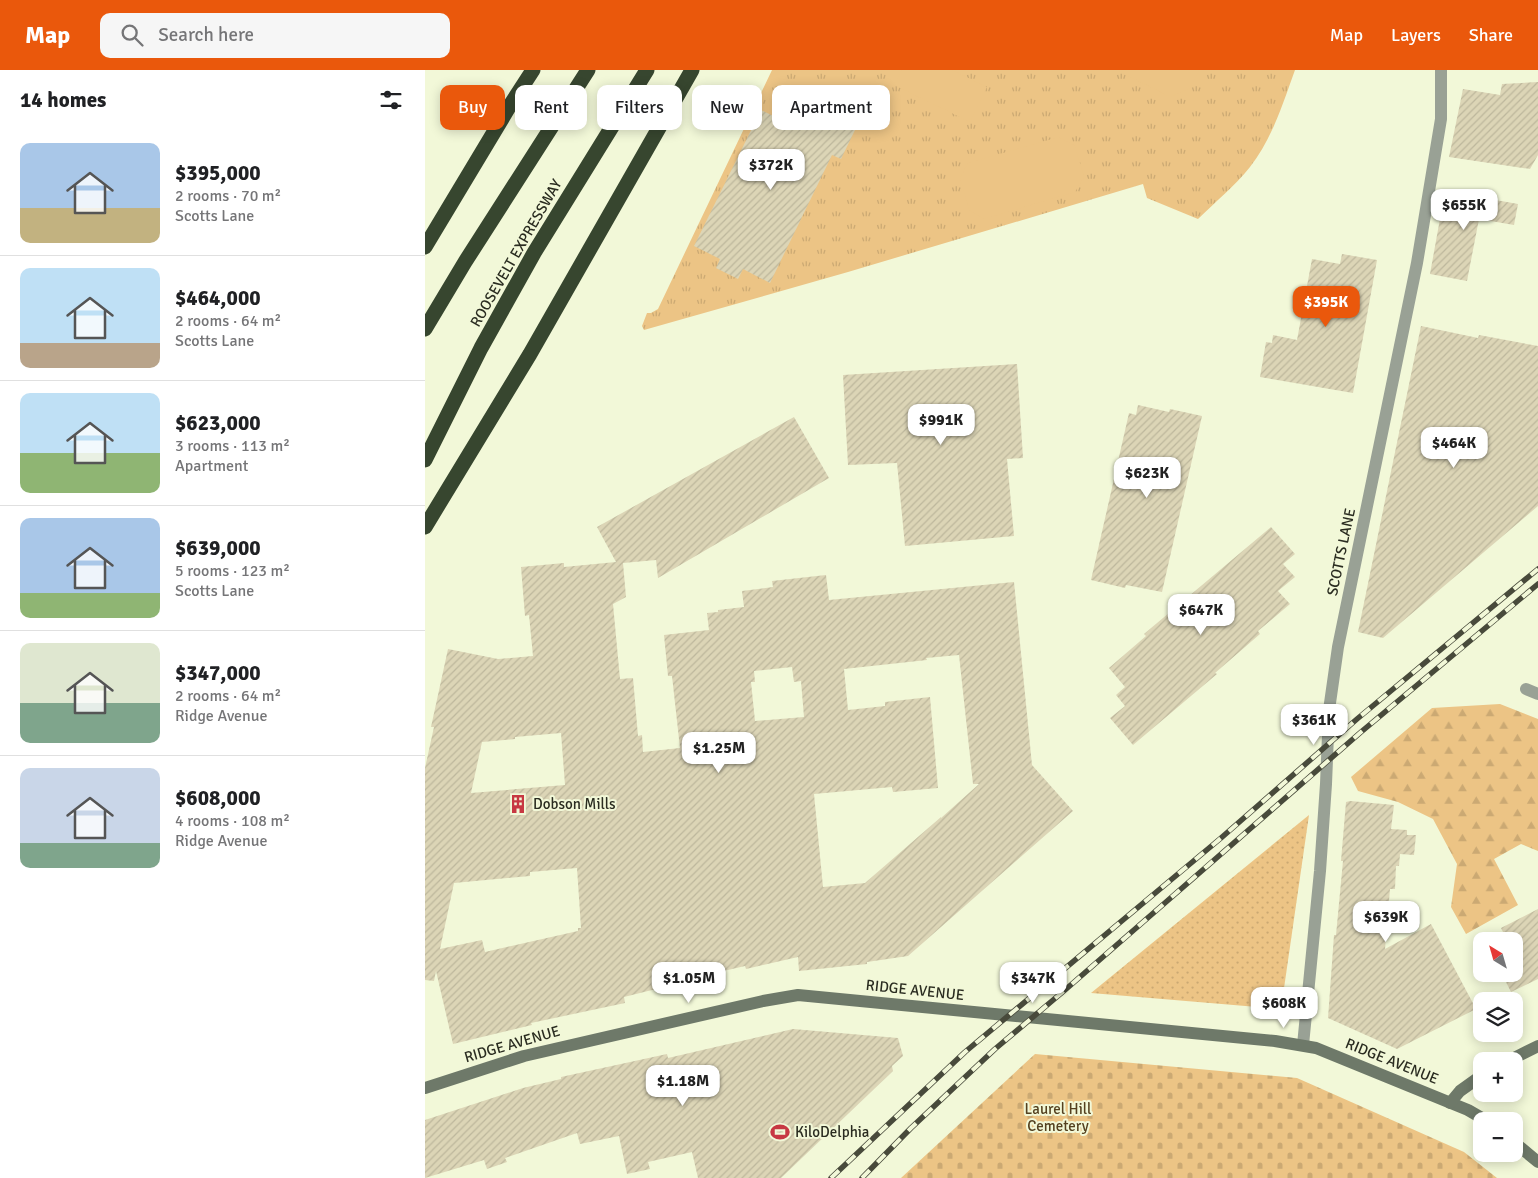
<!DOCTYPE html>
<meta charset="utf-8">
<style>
:root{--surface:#fff;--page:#f6f6f6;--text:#202124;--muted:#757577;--line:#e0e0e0;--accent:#ea580c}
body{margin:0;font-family:Signika,sans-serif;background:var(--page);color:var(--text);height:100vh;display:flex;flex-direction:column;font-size:19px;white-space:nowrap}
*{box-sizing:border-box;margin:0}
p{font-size:16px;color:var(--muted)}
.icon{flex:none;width:28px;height:28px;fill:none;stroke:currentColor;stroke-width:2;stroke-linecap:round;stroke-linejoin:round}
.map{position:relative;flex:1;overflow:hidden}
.drawer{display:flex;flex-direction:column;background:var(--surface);width:425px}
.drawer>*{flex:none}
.hud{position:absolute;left:15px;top:15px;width:475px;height:45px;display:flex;gap:10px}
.needle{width:32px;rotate:323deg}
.buttons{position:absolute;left:1048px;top:862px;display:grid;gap:10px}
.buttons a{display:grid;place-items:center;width:50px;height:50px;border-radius:10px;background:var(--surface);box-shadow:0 2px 12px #0003;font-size:25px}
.price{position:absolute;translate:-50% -42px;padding:0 11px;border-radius:10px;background:#fff;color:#222;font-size:16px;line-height:32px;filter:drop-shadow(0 1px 2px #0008)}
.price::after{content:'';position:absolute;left:50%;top:30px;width:15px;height:11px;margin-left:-8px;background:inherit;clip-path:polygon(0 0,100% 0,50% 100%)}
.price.active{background:var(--accent);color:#fff}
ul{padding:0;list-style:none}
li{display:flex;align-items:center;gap:15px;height:125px;padding:0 20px}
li+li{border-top:1px solid var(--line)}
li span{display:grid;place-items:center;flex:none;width:140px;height:100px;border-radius:10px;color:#555}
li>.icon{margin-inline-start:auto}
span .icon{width:60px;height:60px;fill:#fffc;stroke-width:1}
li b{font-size:21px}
h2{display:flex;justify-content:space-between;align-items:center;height:60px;padding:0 20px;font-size:21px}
.tag{padding:0 18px;border-radius:10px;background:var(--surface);box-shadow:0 2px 12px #0003;font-size:18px;line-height:45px}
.tag.active{background:var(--accent);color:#fff}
header{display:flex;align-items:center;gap:30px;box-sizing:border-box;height:70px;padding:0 25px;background:var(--accent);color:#fff}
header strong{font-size:24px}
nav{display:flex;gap:28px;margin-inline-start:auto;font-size:18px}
.search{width:350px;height:45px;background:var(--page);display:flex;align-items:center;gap:12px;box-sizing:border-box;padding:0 18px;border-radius:10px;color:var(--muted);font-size:19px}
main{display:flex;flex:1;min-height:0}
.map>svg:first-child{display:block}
.grass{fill:url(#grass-dots)}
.forest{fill:url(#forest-firs)}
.cemetery{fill:url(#cemetery-stones)}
.park{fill:url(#park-tufts)}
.pitch{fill:#ecc485}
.building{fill:url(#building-hatch);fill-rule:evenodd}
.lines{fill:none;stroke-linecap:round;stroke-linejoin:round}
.street{stroke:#99a195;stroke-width:12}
.secondary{stroke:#6e7969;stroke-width:12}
.highway{stroke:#37462f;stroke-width:15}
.rail-casing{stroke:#484a3b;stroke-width:5.5}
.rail{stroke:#f2f8d8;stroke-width:4;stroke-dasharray:11;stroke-linecap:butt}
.labels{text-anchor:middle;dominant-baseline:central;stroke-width:4;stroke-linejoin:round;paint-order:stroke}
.street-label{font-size:15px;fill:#2a2c20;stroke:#f2f8d8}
.poi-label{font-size:15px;fill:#2a2c20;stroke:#f2f8d8;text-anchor:start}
.park-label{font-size:15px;fill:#54401f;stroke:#f2f8d8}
</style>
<header>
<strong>Map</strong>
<div class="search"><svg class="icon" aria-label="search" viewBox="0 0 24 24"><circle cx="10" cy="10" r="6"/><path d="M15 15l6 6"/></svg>Search here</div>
<nav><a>Map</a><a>Layers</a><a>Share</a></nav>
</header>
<main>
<section class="drawer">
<h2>14 homes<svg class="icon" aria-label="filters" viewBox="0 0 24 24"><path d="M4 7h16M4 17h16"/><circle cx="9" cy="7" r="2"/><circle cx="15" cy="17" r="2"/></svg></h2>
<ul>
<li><span style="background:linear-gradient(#a9c7e8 65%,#c2b280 0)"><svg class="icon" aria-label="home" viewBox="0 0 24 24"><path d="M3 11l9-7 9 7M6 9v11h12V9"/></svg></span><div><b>$395,000</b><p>2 rooms · 70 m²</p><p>Scotts Lane</p></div></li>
<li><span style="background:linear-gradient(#bfe0f5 75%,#b9a48a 0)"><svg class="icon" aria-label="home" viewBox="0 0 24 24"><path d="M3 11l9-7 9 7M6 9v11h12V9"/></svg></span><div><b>$464,000</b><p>2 rooms · 64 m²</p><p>Scotts Lane</p></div></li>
<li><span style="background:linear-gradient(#bfe0f5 60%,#8fb573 0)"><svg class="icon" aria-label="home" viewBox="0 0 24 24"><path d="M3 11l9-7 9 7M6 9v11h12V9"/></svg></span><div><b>$623,000</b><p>3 rooms · 113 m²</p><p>Apartment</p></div></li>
<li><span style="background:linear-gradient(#a9c7e8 75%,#8fb573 0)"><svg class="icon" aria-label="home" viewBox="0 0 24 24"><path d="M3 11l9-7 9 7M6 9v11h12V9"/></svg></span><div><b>$639,000</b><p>5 rooms · 123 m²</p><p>Scotts Lane</p></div></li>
<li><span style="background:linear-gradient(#dfe7d0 60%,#7fa58c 0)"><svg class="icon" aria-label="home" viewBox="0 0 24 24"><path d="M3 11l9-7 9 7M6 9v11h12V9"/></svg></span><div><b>$347,000</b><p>2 rooms · 64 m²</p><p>Ridge Avenue</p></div></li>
<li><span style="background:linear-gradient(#c9d6e8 75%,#7fa58c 0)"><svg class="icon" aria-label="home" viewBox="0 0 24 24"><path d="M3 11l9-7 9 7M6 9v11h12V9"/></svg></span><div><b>$608,000</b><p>4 rooms · 108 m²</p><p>Ridge Avenue</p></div></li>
</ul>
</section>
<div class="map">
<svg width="1113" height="1108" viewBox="0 0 1113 1108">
<defs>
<pattern id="grass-dots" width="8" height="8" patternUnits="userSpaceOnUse" patternTransform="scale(1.25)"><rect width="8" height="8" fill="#ecc485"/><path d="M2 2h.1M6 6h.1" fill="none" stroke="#cba973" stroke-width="1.8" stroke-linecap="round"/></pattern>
<pattern id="forest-firs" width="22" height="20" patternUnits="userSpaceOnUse" patternTransform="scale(1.25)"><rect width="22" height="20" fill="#ecc485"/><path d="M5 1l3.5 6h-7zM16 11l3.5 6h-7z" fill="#cba973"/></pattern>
<pattern id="cemetery-stones" width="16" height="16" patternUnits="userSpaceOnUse" patternTransform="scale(1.25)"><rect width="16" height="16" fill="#ecc485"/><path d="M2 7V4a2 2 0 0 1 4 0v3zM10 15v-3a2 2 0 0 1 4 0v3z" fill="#cba973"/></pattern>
<pattern id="park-tufts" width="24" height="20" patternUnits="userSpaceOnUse" patternTransform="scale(1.25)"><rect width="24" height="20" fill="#ecc485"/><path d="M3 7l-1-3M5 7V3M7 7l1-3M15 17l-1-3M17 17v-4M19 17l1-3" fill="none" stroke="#cba973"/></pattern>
<pattern id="building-hatch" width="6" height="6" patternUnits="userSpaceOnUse" patternTransform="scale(1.25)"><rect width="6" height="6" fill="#dcd5b6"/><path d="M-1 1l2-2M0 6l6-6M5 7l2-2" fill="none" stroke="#bdb79c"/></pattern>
</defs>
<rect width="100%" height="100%" fill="#f2f8d8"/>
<!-- grass -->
<path class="grass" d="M884,745L856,939L666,923Z"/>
<!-- forest -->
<path class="forest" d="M1075,634L1113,649V781L1096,774L1069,789L1093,835L1041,864L1026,837L1032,794L1008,749L973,732L933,721L926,707L1007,638Z"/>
<!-- cemetery -->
<path class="cemetery" d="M610,984L872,1008L1039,1082L1072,1108H476Z"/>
<!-- park -->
<path class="park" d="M347,0H870C858,33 847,69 825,97C810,116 790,132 773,149L722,128L718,114L423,202L219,260L217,256L222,243H226L233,239Z"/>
<!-- pitch -->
<g class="pitch">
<path d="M477,0H527L562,17L545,52L469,15Z"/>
<path d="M692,0H774L765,18L745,27Z"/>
<path d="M634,67L650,76L659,107L650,122L559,149L544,140L535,108L543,93Z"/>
</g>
<!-- building -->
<g class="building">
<path d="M1113,12V85L1105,99L1024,87L1038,19L1075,25L1077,14Z"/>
<path d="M373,33L430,60L416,89L407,85L345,213L318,199L313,209L291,198L295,189L269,176L336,40L363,53Z"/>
<path d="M1020,121L1093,134L1089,155L1054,149L1042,211L1005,204Z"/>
<path d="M917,184L952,190L928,323L835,307L841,272L847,273L848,265L872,270L887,189L915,194Z"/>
<path d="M996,256L1053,268L1054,265L1113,276V436L958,568L933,562Z"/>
<path d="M592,294L598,388L582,389L589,466L480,476L472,393L423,395L418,305Z"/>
<path d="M713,335L744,342L745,339L777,346L737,522L701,515L700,518L666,510L704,343L711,345Z"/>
<path d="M369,347L404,408L233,508L231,490L198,493L201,527L188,534L195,609L208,608L213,666L217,665L218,682L255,678L247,606H243L239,565L284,560L282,543L293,542V540L319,537L317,521L348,517L347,511L401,505L404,530L589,512L607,695L648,741L483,886L442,892V894L374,901L373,887L321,899L320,896L247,913V915L199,927L200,933L106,953L107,955L28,974L11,901L9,911L0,910V698L9,657H6L23,579L73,589L108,586L104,545L100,546L96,497L139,493V497L191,492L172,457ZM534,585L548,714H554L516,748V747L440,813L398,817L389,724L467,717L468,722L513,718L505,627L460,632V636L423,640L419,599L502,590L501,588ZM367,597L369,612L376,611L379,647L330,651L326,612H330L329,601ZM136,663L140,715L46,723L57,672L90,669V667ZM152,798L156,858H153V861L60,882L57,870L15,879L29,813L105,806V802Z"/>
<path d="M846,457L870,484L858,494L870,507L853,521L865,534L833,561L835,564L790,603L792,604L708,675L685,648L700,636L691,625L700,617L684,598L721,566L719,564Z"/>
<path d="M925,731L969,735L966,759L982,760V765H991L989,785L975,784L974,796H971L970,819H965L960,879L1006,854L1051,939L972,979L903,948L909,865H911L918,791H916L921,732Z"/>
<path d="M1113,839V909L1086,922L1077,904H1089V871H1061L1078,862L1076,858Z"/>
<path d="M368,959L473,968L478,986L467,996L468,1001L356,1108H273L267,1082L223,1092L225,1099L202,1104L194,1066L155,1074L152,1063L80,1088L82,1092L62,1099L59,1090L0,1108V1050L98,1018L136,1009V1007L242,984L243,988Z"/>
</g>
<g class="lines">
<!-- street -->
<g class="street">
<path d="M1101,619L1113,624"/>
<path d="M878,975L895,801L901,714L904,640L913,577L992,193L1016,49V0"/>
</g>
<!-- secondary -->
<g class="secondary">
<path d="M1083,991L1113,976"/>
<path d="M0,1018L99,986L338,931L373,925L850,971L891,978L1043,1040L1062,1051"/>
<path d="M1025,1033L1035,1021L1056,1006"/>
<path d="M1089,1072L1113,1092"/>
</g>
<!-- highway -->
<g class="highway">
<path d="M0,177L84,37L108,0"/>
<path d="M0,259L40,192L163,0"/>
<path d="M0,390L56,278L109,183L222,0"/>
<path d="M0,457L105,284L267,0"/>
</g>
<!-- rail casing -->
<g class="rail-casing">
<g id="rail">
<path d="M406,1108L540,982L796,768L932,649L1113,499"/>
<path d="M437,1108L486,1058L570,979L640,920L936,662L1113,514"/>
</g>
</g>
<!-- rail -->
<use href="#rail" class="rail"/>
</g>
<!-- icons -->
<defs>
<g id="building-bare" transform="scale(1.5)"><path d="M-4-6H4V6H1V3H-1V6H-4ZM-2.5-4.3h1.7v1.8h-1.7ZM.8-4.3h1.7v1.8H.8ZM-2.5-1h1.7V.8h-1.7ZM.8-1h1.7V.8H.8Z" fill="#c73842" stroke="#f2f8d8" stroke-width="2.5" paint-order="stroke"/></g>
<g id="stadium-bare" transform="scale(1.5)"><path d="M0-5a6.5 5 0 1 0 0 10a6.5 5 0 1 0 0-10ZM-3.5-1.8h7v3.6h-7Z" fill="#c73842" stroke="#f2f8d8" stroke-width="2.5" paint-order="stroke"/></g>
</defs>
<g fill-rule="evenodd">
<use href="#building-bare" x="93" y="734"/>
<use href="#stadium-bare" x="355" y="1062"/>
</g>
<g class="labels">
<!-- street labels -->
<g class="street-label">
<text transform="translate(91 183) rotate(-60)">ROOSEVELT EXPRESSWAY</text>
<text transform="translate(916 482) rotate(-78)">SCOTTS LANE</text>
<text transform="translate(490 920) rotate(6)">RIDGE AVENUE</text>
<text transform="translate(87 974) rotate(-16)">RIDGE AVENUE</text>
<text transform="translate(967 991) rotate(22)">RIDGE AVENUE</text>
</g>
<!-- poi labels -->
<g class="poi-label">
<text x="108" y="734">Dobson Mills</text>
<text x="370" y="1062">KiloDelphia</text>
</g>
<!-- park labels -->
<g class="park-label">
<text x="633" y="1039">Laurel Hill<tspan x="633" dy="17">Cemetery</tspan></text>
</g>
</g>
</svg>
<div class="buttons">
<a><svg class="needle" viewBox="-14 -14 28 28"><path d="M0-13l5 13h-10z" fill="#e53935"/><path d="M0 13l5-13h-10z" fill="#757577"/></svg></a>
<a><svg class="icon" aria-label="layers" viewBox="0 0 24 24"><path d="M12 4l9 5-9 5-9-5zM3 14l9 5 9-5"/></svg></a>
<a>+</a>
<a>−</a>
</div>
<b class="price" style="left:346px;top:121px">$372K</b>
<b class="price" style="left:1039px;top:161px">$655K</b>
<b class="price active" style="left:901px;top:258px">$395K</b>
<b class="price" style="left:516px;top:376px">$991K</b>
<b class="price" style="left:1029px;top:399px">$464K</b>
<b class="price" style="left:722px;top:429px">$623K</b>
<b class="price" style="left:776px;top:566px">$647K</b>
<b class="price" style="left:889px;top:676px">$361K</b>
<b class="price" style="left:294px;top:704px">$1.25M</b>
<b class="price" style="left:961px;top:873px">$639K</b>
<b class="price" style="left:264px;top:934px">$1.05M</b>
<b class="price" style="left:608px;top:934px">$347K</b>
<b class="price" style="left:859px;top:959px">$608K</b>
<b class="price" style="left:258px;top:1037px">$1.18M</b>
<div class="hud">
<a class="tag active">Buy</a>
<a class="tag">Rent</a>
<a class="tag">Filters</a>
<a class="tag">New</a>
<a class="tag">Apartment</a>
</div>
</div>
</main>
